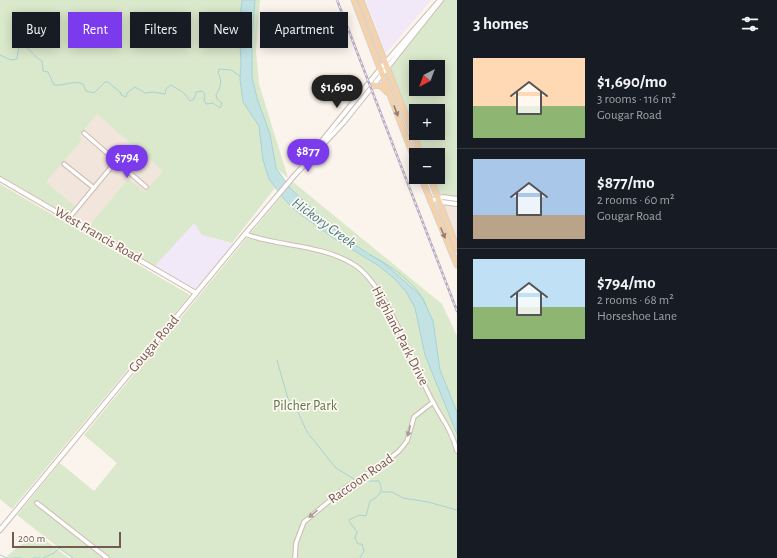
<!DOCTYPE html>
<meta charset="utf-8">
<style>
:root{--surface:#171b24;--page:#242831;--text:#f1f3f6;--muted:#9ea1a6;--line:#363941;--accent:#7c3aed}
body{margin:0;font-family:"Alegreya Sans",sans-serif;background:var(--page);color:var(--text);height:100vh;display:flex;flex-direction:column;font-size:15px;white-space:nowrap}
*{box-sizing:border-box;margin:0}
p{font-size:13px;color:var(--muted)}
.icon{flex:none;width:22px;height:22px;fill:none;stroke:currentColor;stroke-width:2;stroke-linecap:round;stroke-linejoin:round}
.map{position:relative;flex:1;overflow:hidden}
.drawer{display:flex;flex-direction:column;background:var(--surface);width:320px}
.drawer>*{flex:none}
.top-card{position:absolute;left:12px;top:12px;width:380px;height:36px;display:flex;gap:8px}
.needle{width:26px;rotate:221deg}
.fabs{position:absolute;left:409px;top:60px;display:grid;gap:8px}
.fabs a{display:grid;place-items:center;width:36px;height:36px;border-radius:0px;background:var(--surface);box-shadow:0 2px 10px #0003;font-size:20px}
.scale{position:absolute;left:12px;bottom:10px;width:109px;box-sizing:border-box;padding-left:4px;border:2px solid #755a51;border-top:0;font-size:11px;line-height:14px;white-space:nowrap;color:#755a51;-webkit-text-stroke:3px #fef8f2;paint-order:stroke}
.price{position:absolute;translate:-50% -34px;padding:0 9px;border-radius:14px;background:var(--accent);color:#fff;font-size:13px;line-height:26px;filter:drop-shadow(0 1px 2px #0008)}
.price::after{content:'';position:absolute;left:50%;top:24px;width:12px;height:9px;margin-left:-6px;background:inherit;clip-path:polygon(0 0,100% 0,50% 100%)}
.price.selected{background:#222;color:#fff}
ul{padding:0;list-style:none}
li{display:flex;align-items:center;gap:12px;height:100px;padding:0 16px}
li+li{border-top:1px solid var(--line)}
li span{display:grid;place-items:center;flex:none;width:112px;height:80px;border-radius:0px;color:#555}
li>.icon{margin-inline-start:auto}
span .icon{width:48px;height:48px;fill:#fffc;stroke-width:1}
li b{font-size:17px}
h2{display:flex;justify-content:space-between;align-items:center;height:48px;padding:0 16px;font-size:17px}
.pill{padding:0 14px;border-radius:0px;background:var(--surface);box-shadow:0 2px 10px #0003;font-size:14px;line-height:36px}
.pill.selected{background:var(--accent);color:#fff}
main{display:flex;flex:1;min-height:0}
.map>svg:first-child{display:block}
.residential{fill:#f2e5db}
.education{fill:#f1e8f8}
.green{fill:#dae8cb;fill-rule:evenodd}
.water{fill:#c2e2e4;stroke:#a9d2d4}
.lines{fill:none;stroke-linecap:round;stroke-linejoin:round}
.stream{stroke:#a9d2d4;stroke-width:1}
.minor-casing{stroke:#cdbcb2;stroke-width:5.5}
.tertiary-casing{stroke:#cdbcb2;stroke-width:6}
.primary-casing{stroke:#d8d1ce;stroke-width:7}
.minor{stroke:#fff;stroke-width:3.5}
.tertiary{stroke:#fff;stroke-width:4}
.primary{stroke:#f3d2ac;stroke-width:5}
.rail-casing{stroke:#b6aac5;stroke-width:2.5}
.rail{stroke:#fef8f2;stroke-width:1;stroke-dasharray:3;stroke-linecap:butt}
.oneway{fill:#9b7e6c}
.oneway2{fill:#ac9c97}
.labels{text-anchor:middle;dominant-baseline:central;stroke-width:3.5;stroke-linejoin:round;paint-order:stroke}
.street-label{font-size:14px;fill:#755a51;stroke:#fef8f2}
.park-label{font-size:14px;fill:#5c794a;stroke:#fef8f2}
.water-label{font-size:15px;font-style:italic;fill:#487b7f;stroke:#fef8f2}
</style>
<main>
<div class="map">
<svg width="457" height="558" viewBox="0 0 457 558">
<rect width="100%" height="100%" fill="#fbf4ec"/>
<!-- residential -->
<g class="residential">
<path d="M97,114L164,171L145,193L128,179L88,227L69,216L45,182L82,140L79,136Z"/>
<path d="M441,203L457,206V242Z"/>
</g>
<!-- education -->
<g class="education">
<path d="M366,0H431L386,53Z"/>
<path d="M194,222L214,239L234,243L195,289L155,266Z"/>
</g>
<!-- green -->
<g class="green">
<path d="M0,0H260L256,51L259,84L288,178L263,157L269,178L275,188L232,243L202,235L194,223L155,266L88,227L128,179L145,192L163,171L97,114L79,136L82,140L46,182L76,207L69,216L0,176Z"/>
<path d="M443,0H457V199L439,197L432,177H438V155H423L389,68ZM416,67H438V89H416ZM416,111H438V133H416Z"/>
<path d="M293,182L442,304L457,336V558H72L17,515L60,463L94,491L117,463L84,435Z"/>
<path d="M0,184L190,295L12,509L0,499Z"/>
<path d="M38,539L45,540L69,558H6C15,548 24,540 38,539Z"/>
</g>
<!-- water -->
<path class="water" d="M242,0H255L252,38V77L257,98L270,134L276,168L290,188L332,227L355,245L385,264L422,297L433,321L440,370L457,412V434L425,355L415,308L407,293L395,279L379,266L332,237L296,211L284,199L269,179L263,160L259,126L243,102L240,79L241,63L239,25Z"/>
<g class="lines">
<!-- stream -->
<g class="stream">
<path d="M0,55L11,60L17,59L19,46L23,44C30,49 33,56 42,61L43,71L48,72L54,85C65,86 73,80 83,84L86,91L94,93L105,82H108L121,93V95L126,97L127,93L135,87L145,93L153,92L165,94L166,89L171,85L184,93L190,101L194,99L196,92L202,91L205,94L204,100L206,104L213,103L220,108L222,103L217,99L216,95C220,89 223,80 218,73L219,69L231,70L240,76"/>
<path d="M370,255C389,264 417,284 425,303"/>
<path d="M277,360L288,399L297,410L307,432L336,468L354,479"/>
<path d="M382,492H392L403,498L428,502L457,510"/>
<path d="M349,520L359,515L366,516L370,501C380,496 384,491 379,481H359"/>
<path d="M349,521L357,532L355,538L358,544H362L364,551L360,558"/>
<path d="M0,555L7,558"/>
<path d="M14,558H21"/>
<path d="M33,558H40"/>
<path d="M43,558L54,553L59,548L73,558"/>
</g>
<!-- minor casing -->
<g class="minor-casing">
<g id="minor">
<path d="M84,133L146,187"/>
<path d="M64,164L94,188"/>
<path d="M69,218L117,160"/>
<path d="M245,234C280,247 320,244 353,264C387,284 413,367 433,402C443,421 451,429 457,451"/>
<path d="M37,503L107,558"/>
<path d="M295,558L296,543L304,522L345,488L383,464L399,451L407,441L414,417L433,402"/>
</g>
</g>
<!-- tertiary casing -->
<g class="tertiary-casing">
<g id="tertiary">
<path d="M309,159L313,152L385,63L440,0"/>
<path d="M0,179L196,293"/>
<path d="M438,199L442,202L457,204"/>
<path d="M430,201L443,197L457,199"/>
<path d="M0,530L245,234L294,176L344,122L441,0"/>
</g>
</g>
<!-- primary casing -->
<g class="primary-casing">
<g id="primary">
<path d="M354,0L416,163"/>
<path d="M361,0L421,155"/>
<path d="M372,85L381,86L387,92"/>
<path d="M421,177L457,265"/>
<path d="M430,177L457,249"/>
</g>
</g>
<!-- minor -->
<use href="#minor" class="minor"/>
<!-- tertiary -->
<use href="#tertiary" class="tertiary"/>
<!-- primary -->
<use href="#primary" class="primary"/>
<!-- rail casing -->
<g class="rail-casing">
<path id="rail" d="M337,0L457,311"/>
</g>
<!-- rail -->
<use href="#rail" class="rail"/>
</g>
<!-- one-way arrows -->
<defs><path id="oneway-solid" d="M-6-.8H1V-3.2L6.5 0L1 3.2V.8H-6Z"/></defs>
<g class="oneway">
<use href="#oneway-solid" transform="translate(396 111) rotate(69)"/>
<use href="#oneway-solid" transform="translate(443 233) rotate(67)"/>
</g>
<g class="oneway2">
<use href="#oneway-solid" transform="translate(409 431) rotate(104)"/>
<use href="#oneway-solid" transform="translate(313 514) rotate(140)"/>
</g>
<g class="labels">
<!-- street labels -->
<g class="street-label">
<text transform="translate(98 235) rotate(30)">West Francis Road</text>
<text transform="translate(400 336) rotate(63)">Highland Park Drive</text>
<text transform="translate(154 344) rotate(-50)">Gougar Road</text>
<text transform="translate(361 479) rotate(-35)">Raccoon Road</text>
</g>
<!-- park labels -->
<g class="park-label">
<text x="305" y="406">Pilcher Park</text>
</g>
<!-- water labels -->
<g class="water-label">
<text transform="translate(324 223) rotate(36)">Hickory Creek</text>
</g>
</g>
</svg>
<div class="fabs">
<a><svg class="needle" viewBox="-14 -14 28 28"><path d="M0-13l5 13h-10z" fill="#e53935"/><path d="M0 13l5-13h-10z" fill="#9ea1a6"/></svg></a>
<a>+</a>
<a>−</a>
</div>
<div class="scale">200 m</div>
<b class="price selected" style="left:337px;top:109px">$1,690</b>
<b class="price" style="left:308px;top:173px">$877</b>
<b class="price" style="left:127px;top:179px">$794</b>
<div class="top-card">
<a class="pill">Buy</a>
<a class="pill selected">Rent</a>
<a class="pill">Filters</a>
<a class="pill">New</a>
<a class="pill">Apartment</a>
</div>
</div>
<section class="drawer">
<h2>3 homes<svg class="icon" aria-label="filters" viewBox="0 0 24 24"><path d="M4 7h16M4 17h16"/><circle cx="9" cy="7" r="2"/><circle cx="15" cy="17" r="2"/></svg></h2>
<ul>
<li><span style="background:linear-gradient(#ffd9b3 60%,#8fb573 0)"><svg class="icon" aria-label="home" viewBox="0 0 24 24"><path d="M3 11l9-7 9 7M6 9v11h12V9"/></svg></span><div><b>$1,690/mo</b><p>3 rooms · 116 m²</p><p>Gougar Road</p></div></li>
<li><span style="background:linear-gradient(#a9c7e8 70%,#b9a48a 0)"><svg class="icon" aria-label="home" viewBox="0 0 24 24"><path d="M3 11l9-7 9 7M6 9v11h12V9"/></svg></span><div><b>$877/mo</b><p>2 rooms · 60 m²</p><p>Gougar Road</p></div></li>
<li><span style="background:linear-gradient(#bfe0f5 60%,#8fb573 0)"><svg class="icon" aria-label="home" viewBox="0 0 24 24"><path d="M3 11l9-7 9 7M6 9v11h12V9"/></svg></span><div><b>$794/mo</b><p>2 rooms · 68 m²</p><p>Horseshoe Lane</p></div></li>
</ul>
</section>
</main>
